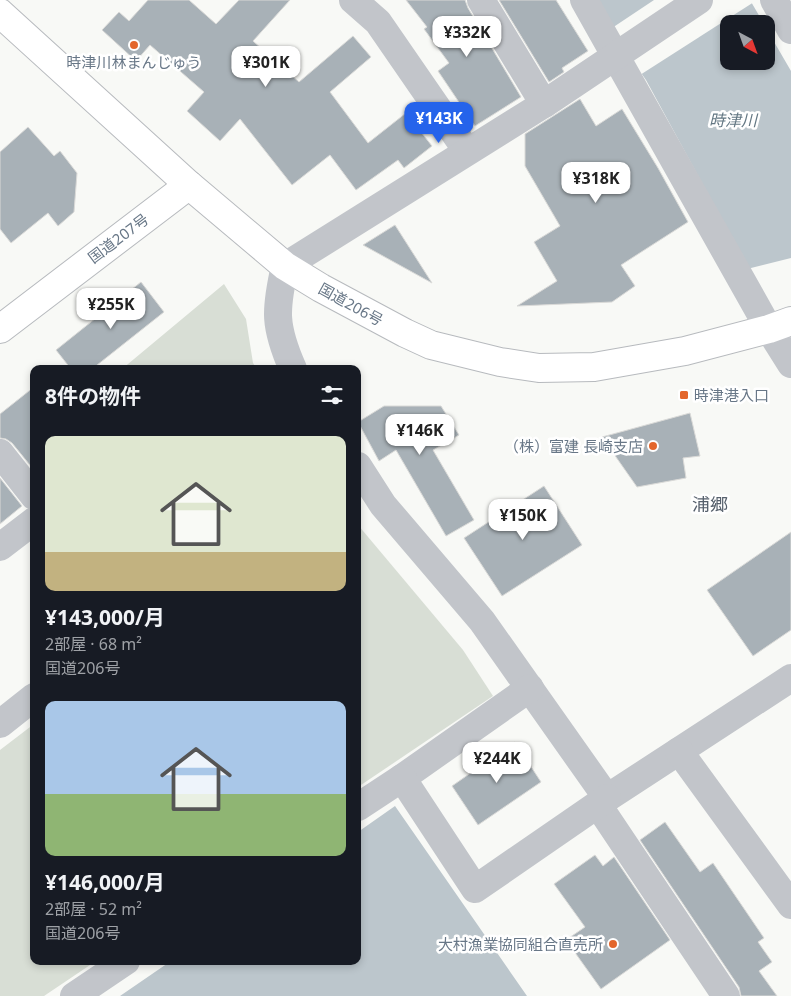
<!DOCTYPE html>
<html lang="ja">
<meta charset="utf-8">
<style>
:root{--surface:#171b24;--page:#242831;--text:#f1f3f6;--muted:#9ea1a6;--accent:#2563eb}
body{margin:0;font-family:"Noto Sans","Noto Sans JP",sans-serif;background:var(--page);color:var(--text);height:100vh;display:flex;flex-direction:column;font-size:19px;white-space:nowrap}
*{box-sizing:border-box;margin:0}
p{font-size:16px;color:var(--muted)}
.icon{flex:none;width:28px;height:28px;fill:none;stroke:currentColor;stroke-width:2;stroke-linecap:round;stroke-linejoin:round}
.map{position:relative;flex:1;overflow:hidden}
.side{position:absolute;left:30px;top:365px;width:331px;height:600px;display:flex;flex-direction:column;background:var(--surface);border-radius:10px;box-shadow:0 2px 8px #0003}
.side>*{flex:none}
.needle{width:32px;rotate:139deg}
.fabs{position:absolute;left:720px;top:15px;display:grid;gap:10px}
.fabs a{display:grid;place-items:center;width:55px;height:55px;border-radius:10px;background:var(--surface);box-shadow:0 2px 8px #0003;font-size:25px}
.price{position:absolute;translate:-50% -42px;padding:0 11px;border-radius:10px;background:#fff;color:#222;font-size:16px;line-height:32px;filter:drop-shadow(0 1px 2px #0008)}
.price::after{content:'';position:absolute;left:50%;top:30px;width:15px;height:11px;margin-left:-8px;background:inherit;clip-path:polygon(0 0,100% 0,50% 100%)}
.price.current{background:var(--accent);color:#fff}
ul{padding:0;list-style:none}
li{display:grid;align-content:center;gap:10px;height:265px;padding:0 15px}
li span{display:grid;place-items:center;height:155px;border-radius:10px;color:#555}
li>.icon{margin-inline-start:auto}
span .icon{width:90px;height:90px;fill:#fffc;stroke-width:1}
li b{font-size:21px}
h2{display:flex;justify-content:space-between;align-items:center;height:60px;padding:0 15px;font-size:21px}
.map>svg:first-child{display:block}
.green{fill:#d8ded5}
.water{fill:#bcc6cc}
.pier{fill:#f8f9f6}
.building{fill:#a8b1b7;stroke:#dadad8}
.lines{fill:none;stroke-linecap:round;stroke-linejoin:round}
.highway-casing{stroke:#b7babe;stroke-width:30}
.minor{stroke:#c2c5ca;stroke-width:28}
.highway{stroke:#fff;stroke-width:28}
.poi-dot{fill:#e3662c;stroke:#fff;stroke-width:2}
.labels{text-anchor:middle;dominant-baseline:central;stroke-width:5;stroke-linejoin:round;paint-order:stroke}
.poi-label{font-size:15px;fill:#687787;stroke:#fff;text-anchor:end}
.street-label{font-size:15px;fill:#687787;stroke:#fff}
.water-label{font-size:16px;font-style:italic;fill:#637783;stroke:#fff}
.quarter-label{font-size:18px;fill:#56606c;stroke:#fff}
</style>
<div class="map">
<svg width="791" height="996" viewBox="0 0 791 996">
<rect width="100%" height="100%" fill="#f8f9f6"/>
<!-- green -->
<g class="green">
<path d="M224,284L246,319L253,363L257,369H122Z"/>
<path d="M358,525L463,650L493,696L358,787Z"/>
<path d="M34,724V961H96L44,996H0V750Z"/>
</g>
<!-- water -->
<g class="water">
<path d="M594,0H750L764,24H729V61H766V28L791,71V328L745,262L646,80L607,24Z"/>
<path d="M395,806L527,996H120L171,961H358V832Z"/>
</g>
<!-- pier -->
<g class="pier">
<path d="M654,0H753L754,2L640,75L609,30Z"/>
<path d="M791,258V330L747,269Z"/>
</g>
<!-- building -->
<g class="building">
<path d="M148,0H189L216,24L239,0H290L253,41L299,82L353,36L371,57L330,92L368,143L406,113L432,146L404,168L398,160L356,190L330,155L292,185L240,119L220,141L187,111L204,92L150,45L136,61L102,30L119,12L129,21Z"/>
<path d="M406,0H465L468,8L521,97L475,126L438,71L449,63L424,29L427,27Z"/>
<path d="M499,0H556L588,51L562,68L564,72L549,82Z"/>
<path d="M580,99L596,126L622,109L658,168L688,222L621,265L635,286L612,302L517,306L557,281L534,242L560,226L525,166V134Z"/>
<path d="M28,127L54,156L60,151L77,173L74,212L58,226L48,213L11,243L0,229V152Z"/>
<path d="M395,225L432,283L363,245Z"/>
<path d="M141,282L164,312L92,369H71L56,350Z"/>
<path d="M34,387V470L12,443L6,439L0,438V414Z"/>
<path d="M384,406H441L459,435L433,450L474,520L446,536L396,450L379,461L358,422Z"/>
<path d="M690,413L700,456L683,458L686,478L637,487L602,437Z"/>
<path d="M0,478L22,506L0,524Z"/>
<path d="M544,486L582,545L502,596L464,538Z"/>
<path d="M791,532V630L753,656L707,590Z"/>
<path d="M515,742L541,782L478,825L452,786Z"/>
<path d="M665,822L700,872L713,863L764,938L758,942L772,962L759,971L777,996H741L739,987L640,840Z"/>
<path d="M595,855L603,866L614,857L670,940L601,989L566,940L585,927L554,884Z"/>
</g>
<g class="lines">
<!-- highway casing -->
<g class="highway-casing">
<g id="highway">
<path d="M0,13L189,185L285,266L321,288L405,333L431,345L500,362L539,368L594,367L685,351L769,329L791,321"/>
<path d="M0,329L189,185"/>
</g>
</g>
<!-- minor -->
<g class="minor">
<path d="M353,0L378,22L467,151"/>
<path d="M481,0L544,104"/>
<path d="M584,0L769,329L791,364"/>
<path d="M774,0L791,30"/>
<path d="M293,369C274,326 275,310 285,266L544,104L699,0"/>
<path d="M0,453L34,496"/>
<path d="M358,466L383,505L482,621L607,798L791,678"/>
<path d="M0,547L34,521"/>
<path d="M0,724L34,697"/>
<path d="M679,751L791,905"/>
<path d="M402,778L530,688"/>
<path d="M598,805L726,996"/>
<path d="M358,807L402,778L475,889L607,798"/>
<path d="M74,996L126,961"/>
</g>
<!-- highway -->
<use href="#highway" class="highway"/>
</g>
<!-- markers -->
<g class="poi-dot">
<circle cx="134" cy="45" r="5"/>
<rect x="679" y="390" width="10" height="10" rx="2.5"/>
<circle cx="653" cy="446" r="5"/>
<circle cx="613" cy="944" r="5"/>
</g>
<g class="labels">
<!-- poi labels -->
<g class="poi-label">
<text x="134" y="62" text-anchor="middle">時津川林まんじゅう</text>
<text x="694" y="395" text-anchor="start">時津港入口</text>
<text x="643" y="446">（株）富建 長崎支店</text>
<text x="603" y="944">大村漁業協同組合直売所</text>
</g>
<!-- street labels -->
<g class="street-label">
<text transform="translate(118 238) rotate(-37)">国道207号</text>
<text transform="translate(351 304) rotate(29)">国道206号</text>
</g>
<!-- water labels -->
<g class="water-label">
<text x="733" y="120">時津川</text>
</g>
<!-- quarter labels -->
<g class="quarter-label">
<text x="710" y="504">浦郷</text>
</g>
</g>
</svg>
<div class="fabs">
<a><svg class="needle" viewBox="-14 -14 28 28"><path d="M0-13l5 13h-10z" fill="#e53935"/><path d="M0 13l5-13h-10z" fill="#9ea1a6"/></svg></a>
</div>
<b class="price" style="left:467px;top:58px">¥332K</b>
<b class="price" style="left:266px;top:88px">¥301K</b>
<b class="price current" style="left:439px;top:144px">¥143K</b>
<b class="price" style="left:596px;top:204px">¥318K</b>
<b class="price" style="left:111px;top:330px">¥255K</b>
<b class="price" style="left:420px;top:456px">¥146K</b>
<b class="price" style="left:523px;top:541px">¥150K</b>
<b class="price" style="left:497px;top:784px">¥244K</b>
<section class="side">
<h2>8件の物件<svg class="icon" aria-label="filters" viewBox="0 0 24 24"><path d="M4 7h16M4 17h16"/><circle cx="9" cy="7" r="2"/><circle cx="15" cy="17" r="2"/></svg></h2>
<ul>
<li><span style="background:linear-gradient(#dfe7d0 75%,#c2b280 0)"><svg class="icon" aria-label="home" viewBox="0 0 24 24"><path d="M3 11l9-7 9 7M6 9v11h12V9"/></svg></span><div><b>¥143,000/月</b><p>2部屋 · 68 m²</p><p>国道206号</p></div></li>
<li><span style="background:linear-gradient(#a9c7e8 60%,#8fb573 0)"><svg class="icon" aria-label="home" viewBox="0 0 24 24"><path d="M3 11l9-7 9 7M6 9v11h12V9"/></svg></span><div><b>¥146,000/月</b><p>2部屋 · 52 m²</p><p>国道206号</p></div></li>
</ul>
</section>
</div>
